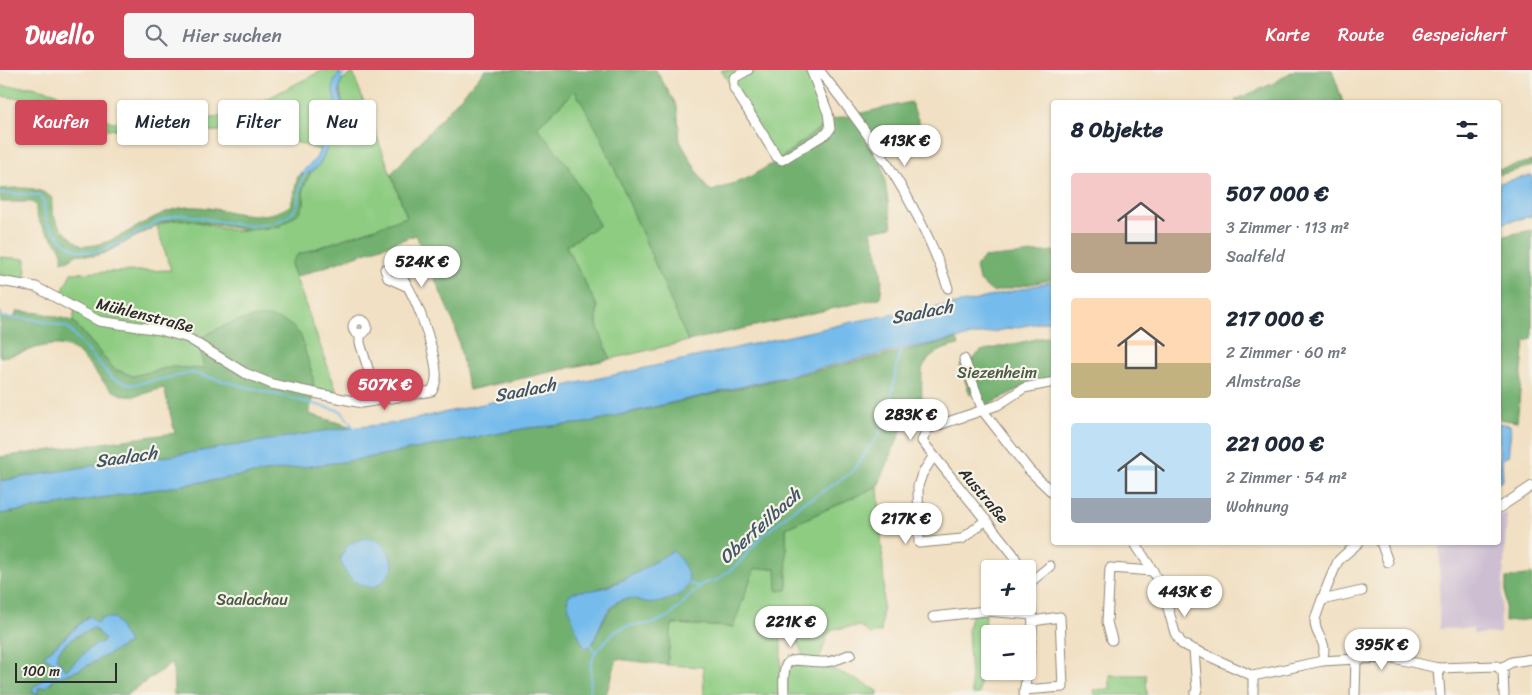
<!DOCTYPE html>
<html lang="de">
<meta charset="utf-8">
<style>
:root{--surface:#fff;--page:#f6f6f7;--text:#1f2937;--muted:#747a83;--accent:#d1495b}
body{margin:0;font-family:Sriracha,sans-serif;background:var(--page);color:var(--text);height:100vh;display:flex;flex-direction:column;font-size:19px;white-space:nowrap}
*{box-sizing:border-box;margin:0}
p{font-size:16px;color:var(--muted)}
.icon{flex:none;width:28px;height:28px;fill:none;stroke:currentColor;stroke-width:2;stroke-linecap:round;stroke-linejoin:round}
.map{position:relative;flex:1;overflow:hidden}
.sheet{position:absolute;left:1051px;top:30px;width:450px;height:445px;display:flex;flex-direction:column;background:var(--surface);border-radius:5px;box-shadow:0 1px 4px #0004}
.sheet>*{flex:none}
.hud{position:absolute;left:15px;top:30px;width:475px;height:45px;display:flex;gap:10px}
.tools{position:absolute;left:981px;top:490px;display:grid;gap:10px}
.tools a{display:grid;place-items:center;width:55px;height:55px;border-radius:5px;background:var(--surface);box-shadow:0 1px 4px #0004;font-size:25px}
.scale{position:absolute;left:15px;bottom:12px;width:102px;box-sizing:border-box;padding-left:5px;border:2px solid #2b2b2b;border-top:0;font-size:14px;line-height:18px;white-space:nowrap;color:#2b2b2b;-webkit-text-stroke:4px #f7f3e8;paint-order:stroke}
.price{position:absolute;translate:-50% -42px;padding:0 11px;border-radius:18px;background:#fff;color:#222;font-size:16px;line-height:32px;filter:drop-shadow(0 1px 2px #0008)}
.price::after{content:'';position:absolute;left:50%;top:30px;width:15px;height:11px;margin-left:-8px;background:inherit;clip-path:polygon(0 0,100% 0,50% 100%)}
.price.on{background:var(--accent);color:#fff}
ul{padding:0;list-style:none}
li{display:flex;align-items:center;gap:15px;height:125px;padding:0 20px}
li span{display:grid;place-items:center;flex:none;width:140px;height:100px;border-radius:5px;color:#555}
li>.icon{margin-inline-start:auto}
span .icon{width:60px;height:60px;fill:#fffc;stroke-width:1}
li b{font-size:21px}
h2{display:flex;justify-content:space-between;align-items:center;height:60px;padding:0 20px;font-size:21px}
.pill{padding:0 18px;border-radius:5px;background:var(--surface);box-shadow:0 1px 4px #0004;font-size:18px;line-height:45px}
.pill.on{background:var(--accent);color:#fff}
header{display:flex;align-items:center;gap:30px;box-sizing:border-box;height:70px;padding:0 25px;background:var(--accent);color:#fff}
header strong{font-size:24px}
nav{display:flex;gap:28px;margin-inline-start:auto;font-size:18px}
.search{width:350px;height:45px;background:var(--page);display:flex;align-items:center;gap:12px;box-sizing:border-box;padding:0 18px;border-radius:5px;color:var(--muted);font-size:19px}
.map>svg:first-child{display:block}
.industrial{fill:#cdbed2}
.green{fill:#8ecc82;stroke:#5c7c56}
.forest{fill:#72b070;stroke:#4e6e4e;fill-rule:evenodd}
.water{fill:#75bbec;stroke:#50738c;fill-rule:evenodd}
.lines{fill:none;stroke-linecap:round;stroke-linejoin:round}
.stream{stroke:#75bbec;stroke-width:2}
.minor-casing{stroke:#8e8677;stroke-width:11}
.minor{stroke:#fff;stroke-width:9}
.labels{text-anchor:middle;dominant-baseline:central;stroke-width:4.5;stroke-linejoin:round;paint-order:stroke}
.street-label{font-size:16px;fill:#2b2b2b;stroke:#f7f3e8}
.park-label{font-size:16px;fill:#495b45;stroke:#f7f3e8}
.water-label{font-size:18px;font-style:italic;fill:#415665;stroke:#f7f3e8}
</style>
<header>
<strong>Dwello</strong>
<div class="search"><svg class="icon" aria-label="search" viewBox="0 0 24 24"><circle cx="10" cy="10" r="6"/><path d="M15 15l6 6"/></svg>Hier suchen</div>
<nav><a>Karte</a><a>Route</a><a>Gespeichert</a></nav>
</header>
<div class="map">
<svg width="1532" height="625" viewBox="0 0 1532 625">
<rect width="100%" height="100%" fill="#f7f3e8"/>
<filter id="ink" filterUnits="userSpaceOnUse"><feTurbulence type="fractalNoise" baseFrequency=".02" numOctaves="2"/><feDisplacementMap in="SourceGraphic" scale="10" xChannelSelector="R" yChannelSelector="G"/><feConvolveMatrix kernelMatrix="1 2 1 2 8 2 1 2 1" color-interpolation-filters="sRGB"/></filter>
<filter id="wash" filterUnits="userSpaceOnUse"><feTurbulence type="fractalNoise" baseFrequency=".0096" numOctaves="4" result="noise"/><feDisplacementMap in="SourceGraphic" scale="20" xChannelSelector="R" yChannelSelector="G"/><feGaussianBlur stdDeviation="1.12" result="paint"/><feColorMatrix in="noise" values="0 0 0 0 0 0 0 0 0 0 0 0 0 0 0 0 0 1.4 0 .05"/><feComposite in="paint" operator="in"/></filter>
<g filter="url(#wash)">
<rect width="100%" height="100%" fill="#f1e0c3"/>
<!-- industrial -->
<path class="industrial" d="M1507,443L1500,563L1473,564V558L1439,559L1440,473L1499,472V446Z"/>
<!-- green -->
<g class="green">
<path d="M323,0H342L334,12L336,44L319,80L258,59L175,63L104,59L84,41L51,27L23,29L0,26V16L32,17L54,22L84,41L113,52L192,51L218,47L247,39Z"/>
<path d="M721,0H812L830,50L777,91Z"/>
<path d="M353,3L407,147L298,185L291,194L339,328L201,284L204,299L171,297L133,306L114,299L73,251L75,239L59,229L71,203L171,200L157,157C185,137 217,165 248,160C260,159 291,139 304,133L303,118L311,102L319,95L345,43L339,15L342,10Z"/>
<path d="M575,21L601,66L688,271L610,289L597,255V236L566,176L599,155L537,57Z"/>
<path d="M0,187L26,189L25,215L0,211Z"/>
<path d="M878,416L884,514L881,562L870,564L860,556L833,559L827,566L819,590L804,588L797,570L781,566V625H704L703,597L667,595L672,554L733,557L754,499L776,498L787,520L786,458Z"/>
<path d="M986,544L979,624L972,625L968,560L971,545Z"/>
<path d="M789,594C829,593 844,604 878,621V625H786Z"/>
<path d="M1110,605H1146L1147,625H1094L1093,620L1110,619Z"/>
</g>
<!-- forest -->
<g class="forest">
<path d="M485,0H656L677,36L680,71L706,117L712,121L746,109L777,91L830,50L911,32L926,70L881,86L892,157L871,161C878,184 885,204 880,228L688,271L601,67L575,21L537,57L569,97L599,155L566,176L597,236V255L610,289L469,320L455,256L416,165L296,207L291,194L297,185L407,147L391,104Z"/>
<path d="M1294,0H1332L1343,32H1236L1235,30L1274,13Z"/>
<path d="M1532,91V96L1499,105V99Z"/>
<path d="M311,102L303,118L304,133L300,142L279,157L248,160L180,149L163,152L105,183L92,186L78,184L67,191H62C66,169 34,163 36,136L32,132H0V119C19,118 37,115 52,128C50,153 64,161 81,176C119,177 144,145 180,138C216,131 258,159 291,135L298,106Z"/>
<path d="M1532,160V269L1525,271L1517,352L1499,349V167Z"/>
<path d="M1054,181V209L992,222L979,210L976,197L983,188Z"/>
<path d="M0,241L1,247L14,248L17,241L41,243L73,251L114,299L133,306L171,297L204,299L201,284L204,266C232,250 274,234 299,263C303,268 304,278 306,284C315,311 316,316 309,344L353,357L164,387L119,391L0,411V387L175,363L164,318C153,320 136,328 126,326C98,321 89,278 60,275C39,273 21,286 0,287Z"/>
<path d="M1054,265V308L1024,316L985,337L980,322L970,325L960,295L968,293L981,281Z"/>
<path d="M957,269L959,275C947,276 928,285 923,297C920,308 923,344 923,357L902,359L878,416L786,458L787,520L777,521L776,498L754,499L733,557L672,554L667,595L617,589L606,625H174L173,592L127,625H0V444L278,400L350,391L528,358L585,353ZM656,490L650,533C613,516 605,548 592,575H583L567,530C597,518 630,511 656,490ZM88,546L95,553L129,573L79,600L56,608L46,617L38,618L37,624L36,623L42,609L54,607L58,603L57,595L45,585Z"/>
<path d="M1532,504V549L1505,552L1506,508Z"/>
<path d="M94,558L105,570L90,578L66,600L56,588C60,574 81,563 94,558Z"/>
</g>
<!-- water -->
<g class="water">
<path d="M340,2L342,10L339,21L345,43L319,95L311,102L298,106L316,88L334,50L336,37L333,20L334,12Z"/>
<path d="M1532,105V146L1499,154V113Z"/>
<path d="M1054,211V250L899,280L585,353L528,358L350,391L278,400L0,444V411L119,391L164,387L330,360L397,353L862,250L972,231Z"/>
<path d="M1499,353L1510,355C1512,366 1508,373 1509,385L1502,390L1503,410L1499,413Z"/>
<path d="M365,468L381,471L390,484L393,498L384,511L373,518C353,514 346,507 340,489L348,474Z"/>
<path d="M673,481C690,499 699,519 670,529C664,531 657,534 651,533C638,531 629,525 617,532C603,541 599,561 592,575L585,578C580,571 565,534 568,527C572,520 586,521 593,520C622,516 648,494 673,481Z"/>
<path d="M89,546L98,553L101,548H115L129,573L79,600L56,608L46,617L38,618V624L32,622L34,616L39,614L44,608L54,607L58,603L57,595L44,586ZM94,558L105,570L90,578L66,600L56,588C59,574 81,563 94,558Z"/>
</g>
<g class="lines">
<!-- stream -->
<g class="stream">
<path d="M340,8L347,0"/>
<path d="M0,123L38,125L44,132C44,151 47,154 60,168C99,209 139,149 180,145C187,144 196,147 202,148C228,153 264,163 288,146C305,135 295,117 306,103"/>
<path d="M0,247L31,249L67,257L112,308L131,315L192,303L341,341L355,359"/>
<path d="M688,513L698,516"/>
<path d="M591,575L595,583"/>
<path d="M590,625L591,594L595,583L614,562L627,556L654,553L671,545L702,514L717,510L738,494L760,468L804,431L813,428L852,402L880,363L890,333L900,279"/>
</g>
</g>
</g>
<g filter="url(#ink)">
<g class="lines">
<!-- minor casing -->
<g class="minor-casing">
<g id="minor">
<path d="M748,0L734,8V18L777,87L782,90L827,63L830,59L828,43L811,0"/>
<path d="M819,0C872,67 921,136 948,218"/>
<path d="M0,211L36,217L99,251L160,260L188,268L245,303L272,314L362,333L432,321C435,315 437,309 436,302C435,280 412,207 391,198L385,199L388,208L408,217"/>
<circle cx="360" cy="257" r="7"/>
<path d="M360,263V273L378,330"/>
<path d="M964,289L983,341L1029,400L1054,424"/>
<path d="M933,387L922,404L918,416L919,473L962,469L986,450"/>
<path d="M1499,438L1532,416"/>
<path d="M1134,472L1153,501L1164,524L1175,563L1182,574L1253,606"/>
<path d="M1381,472L1388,492"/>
<path d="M1021,499L1013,484L922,371L927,359L998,335L1024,318L1054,312"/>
<path d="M1028,514L1050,496"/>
<path d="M1028,519L1033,551L1028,597"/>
<path d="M1322,530L1362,521"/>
<path d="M933,547L986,541L1032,545"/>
<path d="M1112,570L1107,552L1110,498L1153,501"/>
<path d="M1194,580L1197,619L1195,625"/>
<path d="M1322,591C1329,568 1315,569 1315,551C1315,546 1336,493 1339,490C1345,484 1353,478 1359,472"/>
<path d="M1438,598L1440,625"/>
<path d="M1501,598L1512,592L1532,589"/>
<path d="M1253,606L1322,591L1356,589L1393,588L1438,598L1497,596L1503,602L1504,625"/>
<path d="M1024,620L1063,617L1060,547L1033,551"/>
<path d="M784,625C782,579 789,592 825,592C834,592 843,587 851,584"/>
<path d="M1024,625L1027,601"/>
<path d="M1253,625V606"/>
<path d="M1355,625L1356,589"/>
</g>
</g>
<!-- minor -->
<use href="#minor" class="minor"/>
</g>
</g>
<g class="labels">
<!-- street labels -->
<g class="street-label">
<text transform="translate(145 245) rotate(14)">Mühlenstraße</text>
<text transform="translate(984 425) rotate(50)">Austraße</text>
</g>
<!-- park labels -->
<g class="park-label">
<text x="997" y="302">Siezenheim</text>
<text x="252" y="529">Saalachau</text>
</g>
<!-- water labels -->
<g class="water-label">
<text transform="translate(922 242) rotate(-11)">Saalach</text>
<text transform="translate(525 320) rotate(-11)">Saalach</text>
<text transform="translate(126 387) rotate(-8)">Saalach</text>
<text transform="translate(760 456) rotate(-42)">Oberfeilbach</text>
</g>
</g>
</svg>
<div class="tools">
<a>+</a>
<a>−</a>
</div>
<div class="scale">100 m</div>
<b class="price" style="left:905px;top:97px">413K €</b>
<b class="price" style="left:422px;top:218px">524K €</b>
<b class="price on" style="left:385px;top:341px">507K €</b>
<b class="price" style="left:911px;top:371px">283K €</b>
<b class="price" style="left:906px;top:475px">217K €</b>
<b class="price" style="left:1185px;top:548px">443K €</b>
<b class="price" style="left:791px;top:578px">221K €</b>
<b class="price" style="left:1382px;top:601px">395K €</b>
<div class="hud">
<a class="pill on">Kaufen</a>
<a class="pill">Mieten</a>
<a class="pill">Filter</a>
<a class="pill">Neu</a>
</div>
<section class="sheet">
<h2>8 Objekte<svg class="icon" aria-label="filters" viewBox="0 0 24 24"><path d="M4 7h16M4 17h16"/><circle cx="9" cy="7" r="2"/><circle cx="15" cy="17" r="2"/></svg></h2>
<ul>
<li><span style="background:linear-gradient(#f6c9c9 60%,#b9a48a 0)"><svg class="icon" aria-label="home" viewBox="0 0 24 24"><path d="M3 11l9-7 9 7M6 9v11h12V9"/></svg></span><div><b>507 000 €</b><p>3 Zimmer · 113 m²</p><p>Saalfeld</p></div></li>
<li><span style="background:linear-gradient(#ffd9b3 65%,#c2b280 0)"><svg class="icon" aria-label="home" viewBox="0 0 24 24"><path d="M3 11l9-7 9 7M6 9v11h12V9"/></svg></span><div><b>217 000 €</b><p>2 Zimmer · 60 m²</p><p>Almstraße</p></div></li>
<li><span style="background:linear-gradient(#bfe0f5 75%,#9aa5b1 0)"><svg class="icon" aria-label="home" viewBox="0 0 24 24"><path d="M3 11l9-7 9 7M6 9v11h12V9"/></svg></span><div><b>221 000 €</b><p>2 Zimmer · 54 m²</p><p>Wohnung</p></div></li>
</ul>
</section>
</div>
